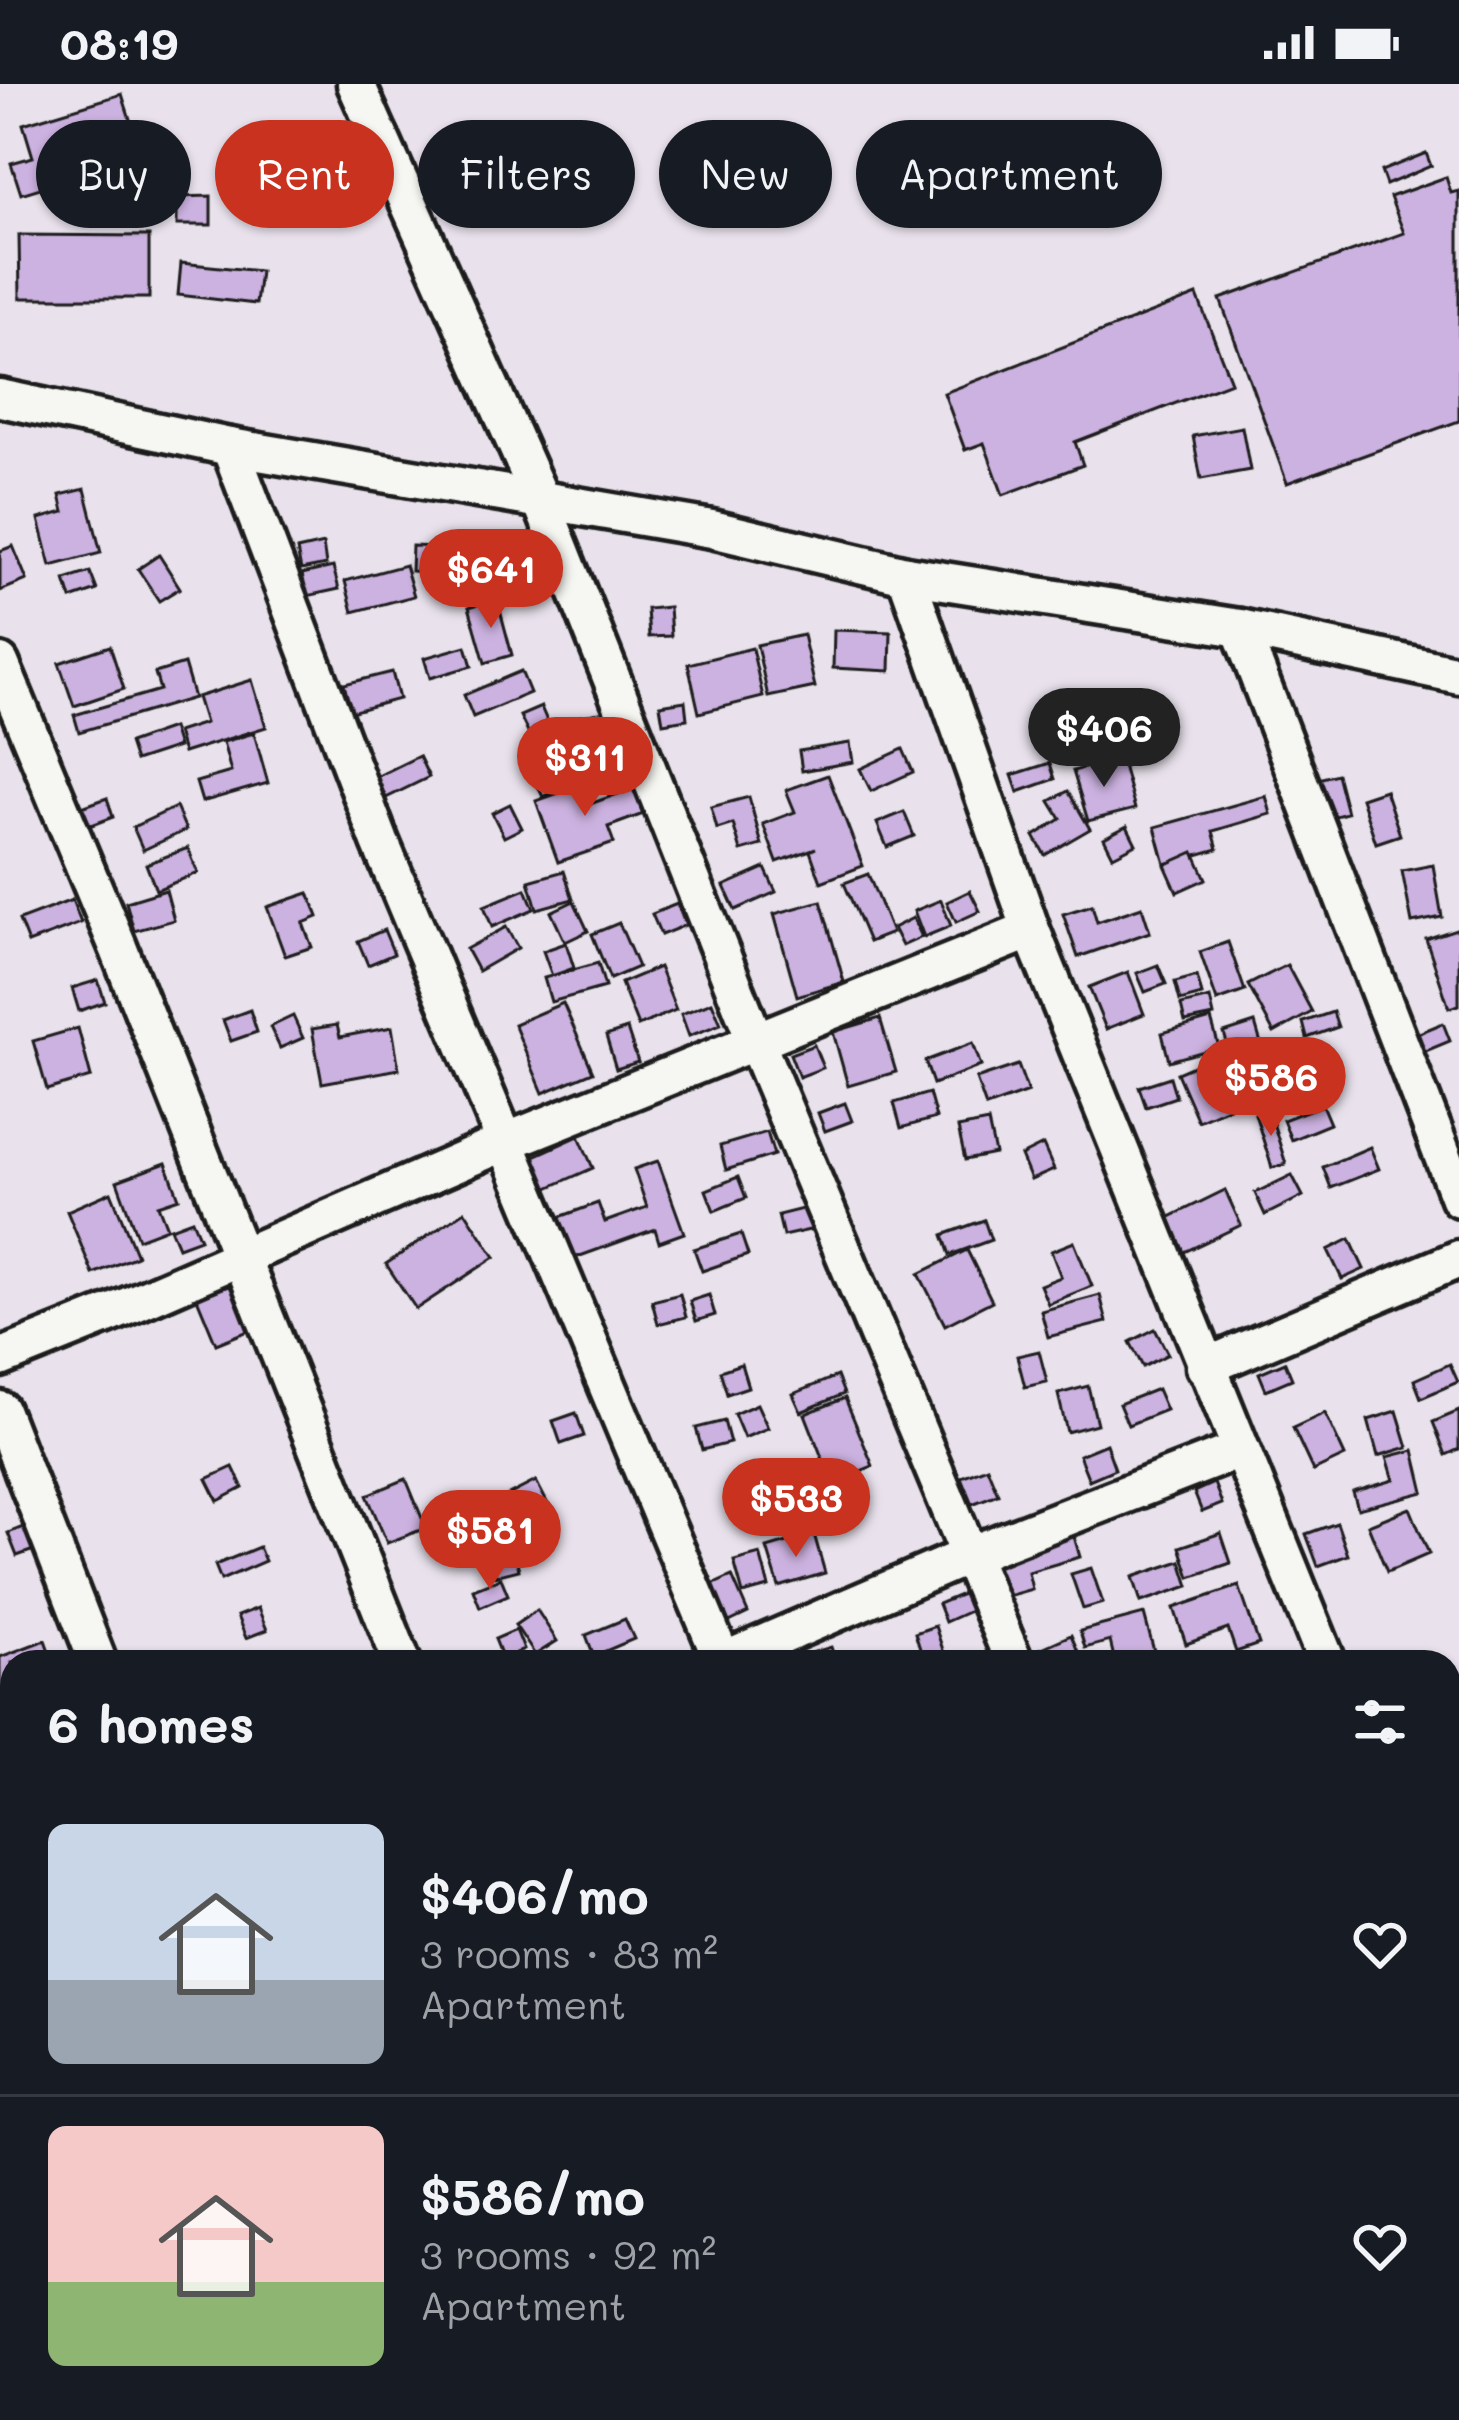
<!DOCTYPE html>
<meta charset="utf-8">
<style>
:root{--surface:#171b24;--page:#20242c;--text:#f1f3f6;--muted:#9ea1a6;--line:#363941;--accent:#c8321e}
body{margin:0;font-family:Mali,sans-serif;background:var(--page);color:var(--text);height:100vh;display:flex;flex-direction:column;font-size:45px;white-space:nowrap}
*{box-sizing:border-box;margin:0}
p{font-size:39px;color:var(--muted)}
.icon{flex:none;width:66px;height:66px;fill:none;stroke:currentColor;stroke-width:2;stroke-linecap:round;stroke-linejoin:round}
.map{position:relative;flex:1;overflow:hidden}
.sheet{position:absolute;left:0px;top:1566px;width:1461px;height:771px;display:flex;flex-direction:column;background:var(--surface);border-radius:36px 36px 0 0;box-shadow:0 3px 9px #0004}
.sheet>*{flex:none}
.banner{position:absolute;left:36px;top:36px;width:1389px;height:108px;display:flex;gap:24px}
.price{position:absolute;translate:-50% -102px;padding:0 27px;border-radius:42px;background:var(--accent);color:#fff;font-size:39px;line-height:78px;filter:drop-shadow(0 3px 6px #0008)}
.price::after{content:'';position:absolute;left:50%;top:72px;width:36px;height:27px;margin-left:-18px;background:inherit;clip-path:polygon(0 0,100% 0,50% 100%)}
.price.on{background:#222;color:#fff}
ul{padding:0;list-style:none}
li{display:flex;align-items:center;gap:36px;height:300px;padding:0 48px}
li+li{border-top:3px solid var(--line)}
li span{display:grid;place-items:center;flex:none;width:336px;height:240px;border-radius:18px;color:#555}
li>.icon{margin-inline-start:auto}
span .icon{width:144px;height:144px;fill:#fffc;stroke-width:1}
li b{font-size:51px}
h2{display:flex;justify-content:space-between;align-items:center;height:144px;padding:0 48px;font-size:51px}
.pill{padding:0 42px;border-radius:54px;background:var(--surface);box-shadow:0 3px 9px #0004;font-size:42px;line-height:108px}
.pill.on{background:var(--accent);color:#fff}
.status{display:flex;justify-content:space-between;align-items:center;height:84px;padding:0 60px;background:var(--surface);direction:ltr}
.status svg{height:33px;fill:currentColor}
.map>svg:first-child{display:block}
.building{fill:#ccb2e0;stroke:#1c1c1c;stroke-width:3}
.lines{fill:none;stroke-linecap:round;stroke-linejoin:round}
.street-casing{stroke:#1c1c1c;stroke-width:45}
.street{stroke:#f6f6f2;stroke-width:36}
</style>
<div class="status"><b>08:19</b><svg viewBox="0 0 49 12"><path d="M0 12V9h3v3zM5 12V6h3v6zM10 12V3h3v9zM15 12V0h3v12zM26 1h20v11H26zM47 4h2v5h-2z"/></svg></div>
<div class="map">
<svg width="1459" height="2336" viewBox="0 0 1459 2336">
<rect width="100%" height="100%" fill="#e9e2ed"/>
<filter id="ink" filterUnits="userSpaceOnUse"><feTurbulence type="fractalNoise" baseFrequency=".00833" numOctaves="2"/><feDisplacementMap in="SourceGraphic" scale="24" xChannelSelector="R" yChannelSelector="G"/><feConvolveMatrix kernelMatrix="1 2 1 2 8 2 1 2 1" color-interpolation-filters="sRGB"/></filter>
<g filter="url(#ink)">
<!-- building -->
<g class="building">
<path d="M122,10L142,73L21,110L11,79L33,73L23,40Z"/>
<path d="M1426,69L1431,82L1386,101L1381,87Z"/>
<path d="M1446,93L1451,109L1459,107V337L1287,399L1220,215L1404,149L1390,113Z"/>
<path d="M211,112V141H177V113Z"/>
<path d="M19,151L149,152V214H20Z"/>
<path d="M181,179L260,187L256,220L178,211Z"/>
<path d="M1197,211L1231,298L1075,358L1083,381L1003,411L984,359L965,366L944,309Z"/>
<path d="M1242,343L1250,386L1201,395L1193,352Z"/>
<path d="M85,405L101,469L51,482L39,435L64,428L60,411Z"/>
<path d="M323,460L326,481L301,486L297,466Z"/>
<path d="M13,462L27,496L0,507V467Z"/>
<path d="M412,462L463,464L462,489L411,487Z"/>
<path d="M159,471L180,504L159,517L138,485Z"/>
<path d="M405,481L414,512L353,528L345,497Z"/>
<path d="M333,483L339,505L307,512L302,490Z"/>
<path d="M90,488L97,506L71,515L65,496Z"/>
<path d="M497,515L512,571L485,579L469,523Z"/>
<path d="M669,523L671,552L649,553L647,525Z"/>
<path d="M834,546L891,548L890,587L833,584Z"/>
<path d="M803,551L815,603L768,613L757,561Z"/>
<path d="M110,562L124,605L74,622L59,579Z"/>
<path d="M466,562L472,582L430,594L424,574Z"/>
<path d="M752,564L763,613L699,629L688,580Z"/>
<path d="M184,580L194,614L79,648L74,631L160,606L155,589Z"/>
<path d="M521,587L530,609L473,633L464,611Z"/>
<path d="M392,588L399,615L351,628L344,600Z"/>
<path d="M252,596L266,643L183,669L177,648L205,639L197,613Z"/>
<path d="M685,617L687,635L663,639L660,621Z"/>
<path d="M1061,617L1070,644L1046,653L1036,626Z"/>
<path d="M541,623L550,644L530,653L520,632Z"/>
<path d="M599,629L604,651L564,659L559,636Z"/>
<path d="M172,644L178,663L135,677L129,659Z"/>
<path d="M254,649L268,699L202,718L196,698L231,688L223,658Z"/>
<path d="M560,650L582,694L543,713L522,669Z"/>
<path d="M850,659L853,678L802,687L799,667Z"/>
<path d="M903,665L913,688L871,707L860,685Z"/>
<path d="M419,672L429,693L386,714L376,693Z"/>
<path d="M1121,674L1135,725L1088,737L1073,687Z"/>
<path d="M1050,679L1055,695L1018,708L1012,691Z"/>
<path d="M1337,690L1347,729L1320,736L1310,697Z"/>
<path d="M828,691L863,782L821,798L810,767L816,764L777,778L763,740L795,728L786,706Z"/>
<path d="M584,700L590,720L637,703L646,729L608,743L614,759L558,778L536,717Z"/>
<path d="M1385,706L1400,751L1376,759L1361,714Z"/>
<path d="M1068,707L1090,745L1045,771L1034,752L1061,735L1050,717Z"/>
<path d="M1266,712L1271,730L1213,747L1218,765L1165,780L1155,743Z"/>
<path d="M749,713L762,761L741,767L733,740L717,745L711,723Z"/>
<path d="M107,714L113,733L89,742L82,723Z"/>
<path d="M510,720L522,744L504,753L492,729Z"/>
<path d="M176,723L186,746L143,766L133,743Z"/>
<path d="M904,728L914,752L887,763L877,739Z"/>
<path d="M1127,742L1136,760L1113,772L1104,754Z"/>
<path d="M188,764L198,789L156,806L146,780Z"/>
<path d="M1194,768L1206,795L1177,808L1165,781Z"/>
<path d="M1433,781L1442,833L1412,839L1402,787Z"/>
<path d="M765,784L776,808L735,826L724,802Z"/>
<path d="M564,787L573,815L537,825L529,797Z"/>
<path d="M868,790L892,849L869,858L844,799Z"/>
<path d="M526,805L534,825L492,843L484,822Z"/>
<path d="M166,806L174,836L134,847L126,818Z"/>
<path d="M970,807L980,827L956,838L947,818Z"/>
<path d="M309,809L318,833L303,839L312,863L285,872L267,823Z"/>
<path d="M72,816L81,839L28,859L19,836Z"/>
<path d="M941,816L951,842L924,853L914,827Z"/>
<path d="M574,817L588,847L565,858L551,828Z"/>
<path d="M821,817L844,898L797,912L774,830Z"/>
<path d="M677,820L686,841L661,851L652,830Z"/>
<path d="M1092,821L1097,838L1142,823L1150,848L1078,873L1063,830Z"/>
<path d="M913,834L922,853L902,862L893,844Z"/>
<path d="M619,839L638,883L610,895L592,850Z"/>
<path d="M506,843L518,864L478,887L466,865Z"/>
<path d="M1459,844V921L1449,924L1426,855Z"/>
<path d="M384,846L394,870L368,881L358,857Z"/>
<path d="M1228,858L1245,907L1217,917L1200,868Z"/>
<path d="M566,859L574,884L552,892L543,867Z"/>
<path d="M598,879L605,903L551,918L544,894Z"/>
<path d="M1158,881L1166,900L1145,908L1137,889Z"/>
<path d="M1287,881L1312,928L1274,949L1248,901Z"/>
<path d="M659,883L676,926L638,942L621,899Z"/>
<path d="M1128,888L1144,930L1106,945L1089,903Z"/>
<path d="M1197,892L1202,911L1180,917L1175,898Z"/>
<path d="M98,896L105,918L79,927L72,904Z"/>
<path d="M1210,914L1214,932L1185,938L1181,921Z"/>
<path d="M712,918L721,940L689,952L681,930Z"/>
<path d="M563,919L593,988L543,1009L514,940Z"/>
<path d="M250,926L257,948L231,957L223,936Z"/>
<path d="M1333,928L1338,943L1307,954L1303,938Z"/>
<path d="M293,932L303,954L280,964L270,943Z"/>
<path d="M880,934L896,988L848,1002L833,948Z"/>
<path d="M1211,935L1219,963L1169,977L1162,949Z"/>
<path d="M1255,939L1268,983L1237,993L1224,949Z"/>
<path d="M1443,939L1450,957L1421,969L1414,951Z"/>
<path d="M337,941L340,953L392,943L399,985L322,999L312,945Z"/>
<path d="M78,944L91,993L47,1006L33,957Z"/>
<path d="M627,945L638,978L616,985L606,952Z"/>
<path d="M973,959L981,982L933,1000L925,977Z"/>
<path d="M814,961L823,984L799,993L790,970Z"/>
<path d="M1219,971L1237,1020L1198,1037L1177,989Z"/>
<path d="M1018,981L1028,1008L986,1023L976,995Z"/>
<path d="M1170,993L1176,1013L1146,1023L1139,1003Z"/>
<path d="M929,1009L936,1034L901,1044L894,1019Z"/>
<path d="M845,1019L852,1037L825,1047L818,1029Z"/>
<path d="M1322,1021L1330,1040L1291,1056L1283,1036Z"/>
<path d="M1269,1026L1286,1080L1272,1084L1255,1030Z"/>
<path d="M988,1038L995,1070L965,1076L958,1044Z"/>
<path d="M767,1048L774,1071L726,1086L720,1062Z"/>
<path d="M579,1052L593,1084L532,1111L519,1079Z"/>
<path d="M1043,1061L1054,1086L1031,1096L1021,1072Z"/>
<path d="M1370,1063L1379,1085L1331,1104L1323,1083Z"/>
<path d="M658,1077L684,1149L659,1158L655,1145L569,1176L554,1135L598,1119L605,1138L647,1123L634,1085Z"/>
<path d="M166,1079L179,1114L158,1121L167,1144L138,1155L117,1097Z"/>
<path d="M1292,1091L1303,1112L1265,1131L1255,1109Z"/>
<path d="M738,1093L746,1114L714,1127L706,1106Z"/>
<path d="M1225,1106L1241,1141L1180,1170L1164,1136Z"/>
<path d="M111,1108L137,1172L93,1190L67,1127Z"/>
<path d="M818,1121L823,1143L783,1152L778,1131Z"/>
<path d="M465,1127L495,1173L416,1225L386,1180Z"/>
<path d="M192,1136L200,1155L178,1163L170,1144Z"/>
<path d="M984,1136L991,1156L950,1171L943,1151Z"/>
<path d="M741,1150L748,1171L702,1187L694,1165Z"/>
<path d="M1350,1155L1364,1185L1342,1195L1328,1166Z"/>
<path d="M1074,1158L1092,1202L1048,1220L1040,1201L1061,1193L1051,1167Z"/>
<path d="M967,1166L992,1217L945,1241L919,1190Z"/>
<path d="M244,1196L261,1242L216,1260L197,1214Z"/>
<path d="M680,1210L686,1233L658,1240L652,1217Z"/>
<path d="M709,1211L715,1231L696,1237L690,1217Z"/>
<path d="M1100,1211L1107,1238L1048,1253L1041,1227Z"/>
<path d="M1155,1245L1168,1270L1143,1283L1130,1258Z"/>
<path d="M1039,1267L1047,1298L1025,1303L1017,1272Z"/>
<path d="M1285,1278L1292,1295L1266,1306L1259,1289Z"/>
<path d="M741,1280L748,1303L727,1310L720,1287Z"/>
<path d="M1450,1280L1458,1298L1421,1314L1414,1296Z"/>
<path d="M837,1292L844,1310L801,1328L793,1310Z"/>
<path d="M1088,1302L1097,1340L1067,1348L1058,1310Z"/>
<path d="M1157,1305L1166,1326L1128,1341L1119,1320Z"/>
<path d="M845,1314L873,1382L832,1399L805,1330Z"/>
<path d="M757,1320L768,1344L744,1354L734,1330Z"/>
<path d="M1397,1327L1408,1363L1378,1372L1368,1336Z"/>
<path d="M1459,1327V1365L1446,1371L1433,1338Z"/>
<path d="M576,1329L584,1352L561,1360L553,1337Z"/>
<path d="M1325,1329L1345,1372L1313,1387L1293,1344Z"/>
<path d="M724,1337L730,1359L702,1366L696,1344Z"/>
<path d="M1106,1360L1115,1385L1089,1396L1079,1371Z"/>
<path d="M1414,1366L1424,1408L1358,1425L1353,1408L1394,1396L1387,1373Z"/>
<path d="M233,1383L243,1404L218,1417L207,1395Z"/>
<path d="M987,1383L998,1410L972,1420L961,1393Z"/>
<path d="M406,1395L426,1444L387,1459L367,1411Z"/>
<path d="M536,1397L550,1424L509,1445L495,1418Z"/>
<path d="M1214,1399L1222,1420L1202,1428L1194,1408Z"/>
<path d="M1410,1424L1429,1470L1387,1488L1368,1441Z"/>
<path d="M33,1439L42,1463L17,1472L8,1449Z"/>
<path d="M1337,1439L1348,1471L1318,1482L1306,1450Z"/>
<path d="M1073,1449L1080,1473L1028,1488L1032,1505L997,1515L985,1475Z"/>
<path d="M1221,1449L1231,1479L1190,1493L1180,1463Z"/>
<path d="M814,1450L825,1489L779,1503L767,1464Z"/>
<path d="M511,1453L519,1486L495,1492L486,1460Z"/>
<path d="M259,1463L265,1477L221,1496L215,1481Z"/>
<path d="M760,1470L769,1503L743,1510L734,1477Z"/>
<path d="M1181,1477L1189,1502L1141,1518L1133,1493Z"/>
<path d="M1091,1484L1103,1519L1083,1525L1071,1490Z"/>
<path d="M732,1492L748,1529L725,1540L708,1503Z"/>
<path d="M501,1494L508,1511L480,1523L473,1505Z"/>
<path d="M1239,1502L1259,1560L1236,1568L1228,1545L1186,1560L1174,1524Z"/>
<path d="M967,1508L974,1525L945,1538L938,1520Z"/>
<path d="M258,1524L267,1546L246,1554L237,1532Z"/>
<path d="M537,1526L557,1557L535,1571L515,1541Z"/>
<path d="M1144,1530L1154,1567L1115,1578L1110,1557L1085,1564L1080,1547Z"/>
<path d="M625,1535L634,1555L594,1572L586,1551Z"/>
<path d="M935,1542L947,1578H924L915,1549Z"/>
<path d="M516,1546L524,1566L503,1575L495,1555Z"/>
<path d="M1071,1551L1082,1577L1024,1578L1022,1573Z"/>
<path d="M45,1556L53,1578H12V1642L0,1647V1573Z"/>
<path d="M831,1563L836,1578H792L791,1575Z"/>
<path d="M1449,1951L1459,2000V2037L1449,2039Z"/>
<path d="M1198,2325H1221L1226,2336H1173Z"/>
</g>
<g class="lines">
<!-- street casing -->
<g class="street-casing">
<g id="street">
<path d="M356,0L540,414L756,958L1014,1578"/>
<path d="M0,314L230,363L712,445L906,491L1240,544L1459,591"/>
<path d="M230,363L380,758L723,1578"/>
<path d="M906,491L1031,846L1327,1578"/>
<path d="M1240,544L1459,1114"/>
<path d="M0,579L118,863L402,1578"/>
<path d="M0,1274L112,1229L503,1059L1031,846"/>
<path d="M1205,1283L1459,1175"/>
<path d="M0,1326L98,1578"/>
<path d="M721,1578L972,1470L1239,1366"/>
<path d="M1449,1781L1459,1777"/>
<path d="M0,1860L12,1855"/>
<path d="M1449,1870L1459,1893"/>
<path d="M0,2190L12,2222"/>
<path d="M51,2325L55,2336"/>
<path d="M700,2325L704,2336"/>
<path d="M1015,2325L1019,2336"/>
<path d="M1309,2325L1313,2336"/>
<path d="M391,2336L421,2325"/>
</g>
</g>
<!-- street -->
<use href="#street" class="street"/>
</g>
</g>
</svg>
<b class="price" style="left:491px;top:547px">$641</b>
<b class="price on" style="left:1104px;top:706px">$406</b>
<b class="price" style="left:585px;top:735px">$311</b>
<b class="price" style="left:1271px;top:1055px">$586</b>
<b class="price" style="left:796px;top:1476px">$533</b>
<b class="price" style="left:490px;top:1508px">$581</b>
<div class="banner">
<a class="pill">Buy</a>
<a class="pill on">Rent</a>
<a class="pill">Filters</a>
<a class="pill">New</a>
<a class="pill">Apartment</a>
</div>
<section class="sheet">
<h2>6 homes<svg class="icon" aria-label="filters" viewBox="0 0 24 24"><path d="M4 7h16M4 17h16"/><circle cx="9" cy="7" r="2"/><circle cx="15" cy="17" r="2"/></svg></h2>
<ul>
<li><span style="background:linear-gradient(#c9d6e8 65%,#9aa5b1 0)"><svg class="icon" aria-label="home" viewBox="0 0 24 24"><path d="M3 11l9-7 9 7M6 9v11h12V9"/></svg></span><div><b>$406/mo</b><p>3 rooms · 83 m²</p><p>Apartment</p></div><svg class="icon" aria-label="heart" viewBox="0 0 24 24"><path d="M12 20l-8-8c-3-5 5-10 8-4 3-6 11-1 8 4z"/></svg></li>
<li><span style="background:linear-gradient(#f6c9c9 65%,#8fb573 0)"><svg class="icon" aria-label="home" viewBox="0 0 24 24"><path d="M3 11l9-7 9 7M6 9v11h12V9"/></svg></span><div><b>$586/mo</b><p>3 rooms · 92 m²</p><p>Apartment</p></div><svg class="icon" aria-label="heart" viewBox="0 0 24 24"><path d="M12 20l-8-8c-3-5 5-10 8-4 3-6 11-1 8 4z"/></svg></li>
</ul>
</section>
</div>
